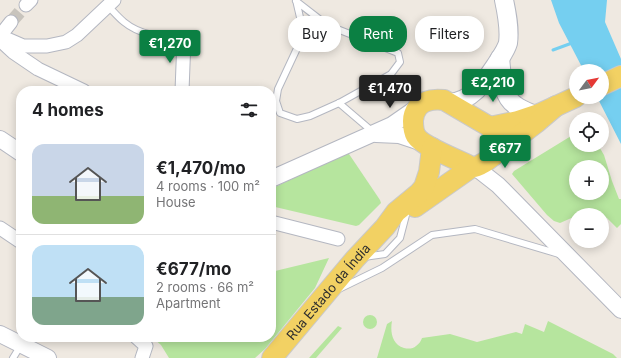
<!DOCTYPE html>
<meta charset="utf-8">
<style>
:root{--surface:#fff;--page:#f6f6f6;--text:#202124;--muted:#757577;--line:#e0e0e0;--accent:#0b8043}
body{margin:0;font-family:Inter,sans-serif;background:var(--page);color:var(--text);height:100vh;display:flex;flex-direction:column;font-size:15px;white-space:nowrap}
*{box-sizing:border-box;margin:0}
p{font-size:13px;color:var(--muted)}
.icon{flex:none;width:22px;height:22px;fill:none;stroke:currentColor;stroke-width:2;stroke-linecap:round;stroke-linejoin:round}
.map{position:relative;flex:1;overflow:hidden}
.sheet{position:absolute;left:16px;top:86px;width:260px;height:256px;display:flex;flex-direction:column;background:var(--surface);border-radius:16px;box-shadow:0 2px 10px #0003}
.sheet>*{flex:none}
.guide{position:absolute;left:288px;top:16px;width:273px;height:36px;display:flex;gap:8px}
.needle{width:26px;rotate:58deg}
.tools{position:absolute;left:569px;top:64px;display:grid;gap:8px}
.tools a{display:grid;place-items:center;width:40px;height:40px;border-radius:50%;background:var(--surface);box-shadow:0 2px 10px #0003;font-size:20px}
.price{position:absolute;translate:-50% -34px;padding:0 9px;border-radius:4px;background:var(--accent);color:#fff;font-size:13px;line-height:26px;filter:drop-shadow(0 1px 2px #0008)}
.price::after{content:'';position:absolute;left:50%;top:24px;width:12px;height:9px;margin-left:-6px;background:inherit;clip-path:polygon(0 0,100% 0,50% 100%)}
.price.on{background:#222;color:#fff}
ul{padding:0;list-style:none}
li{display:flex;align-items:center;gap:12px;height:100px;padding:0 16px}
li+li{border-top:1px solid var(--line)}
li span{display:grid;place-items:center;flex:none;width:112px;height:80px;border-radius:12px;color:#555}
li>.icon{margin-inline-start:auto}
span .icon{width:48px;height:48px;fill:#fffc;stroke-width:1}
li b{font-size:17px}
h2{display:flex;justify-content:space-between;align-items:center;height:48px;padding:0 16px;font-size:17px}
.tag{padding:0 14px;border-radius:16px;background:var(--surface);box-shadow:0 2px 10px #0003;font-size:14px;line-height:36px}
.tag.on{background:var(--accent);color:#fff}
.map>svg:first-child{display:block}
.green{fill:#b6e59e;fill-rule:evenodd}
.water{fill:#75cff0}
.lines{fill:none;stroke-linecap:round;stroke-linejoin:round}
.stream{stroke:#75cff0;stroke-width:3}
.minor-tunnel{stroke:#c8c4bd;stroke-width:13;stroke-dasharray:13 6;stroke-linecap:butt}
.service-casing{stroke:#b4b7c1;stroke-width:8}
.minor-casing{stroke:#b4b7c1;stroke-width:15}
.tertiary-casing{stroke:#b4b7c1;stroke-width:18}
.secondary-casing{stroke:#b4b7c1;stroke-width:20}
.primary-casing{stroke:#c9c9c9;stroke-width:22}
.service{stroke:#fff;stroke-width:6}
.minor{stroke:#fff;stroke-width:13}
.tertiary{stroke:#fff;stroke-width:16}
.secondary{stroke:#fff;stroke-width:18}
.primary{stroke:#f2d163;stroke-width:20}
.labels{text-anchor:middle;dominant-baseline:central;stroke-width:3;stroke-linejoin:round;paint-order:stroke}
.street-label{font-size:13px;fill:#2e2e2e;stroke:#fff}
</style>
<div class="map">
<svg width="621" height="358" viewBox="0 0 621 358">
<rect width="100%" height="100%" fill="#efe9e1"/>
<!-- green -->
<g class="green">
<path d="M576,133V145H598L604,155L612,181L619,199H621V224L617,228L607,218L602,216V215L591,213L576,215V216L560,223L554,221L547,215L512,174L514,171ZM576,167H602V193H576Z"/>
<path d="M345,153L349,154L380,200L381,203L359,225L356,226L271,206V189Z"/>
<path d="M329,258L315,288L265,349L255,358H169L161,345L152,337H271V272Z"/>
<circle cx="370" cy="322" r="7"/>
<path d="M392,321C390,332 392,344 404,348C408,349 413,349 416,346C419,344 421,341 422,338L450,334L477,342L516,332L522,334L525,324L544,332L548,321L613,354L617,358H377L387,324Z"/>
<path d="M338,326L342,328L316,358H309Z"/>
</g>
<!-- water -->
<path class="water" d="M551,0H607L605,22L621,59V144L597,97H602V71H584L559,23Z"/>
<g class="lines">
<!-- stream -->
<path class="stream" d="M553,50L572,43"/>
<!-- minor-tunnel -->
<path class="minor-tunnel" d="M11,22L26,5"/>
<!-- service casing -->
<g class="service-casing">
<g id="service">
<path d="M296,0L302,26L300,42L278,89L276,101L280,113L297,119L310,116L339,103L391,74L400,62L398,53L327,25L296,1"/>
<path d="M108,6C113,11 118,17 124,22C141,36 163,37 184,39"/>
<path d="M339,103L373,132"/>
<path d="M364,257L385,254L400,238L406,215"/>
<path d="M339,289L382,268L432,235L475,229L559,254"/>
<path d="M13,358L21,345"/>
</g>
</g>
<!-- minor casing -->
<g class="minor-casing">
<g id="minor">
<path d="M26,5L31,0"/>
<path d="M0,36L23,46H47L66,42L77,35L114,0"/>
<path d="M0,36L11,22"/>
<path d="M0,40L13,52L38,69L84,91"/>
<path d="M182,91L184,39"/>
<path d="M271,222L338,239"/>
<path d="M0,228L21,242"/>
<path d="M136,337L146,346L142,358"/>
</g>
</g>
<!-- tertiary casing -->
<g class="tertiary-casing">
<g id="tertiary">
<path d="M376,134L399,135L423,143"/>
<path d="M0,139L21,153"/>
<path d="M475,167L498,185L621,310"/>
<path d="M271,179L392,125L418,107"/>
<path d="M0,334L48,358"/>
</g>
</g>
<!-- secondary casing -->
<g class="secondary-casing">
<g id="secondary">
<path d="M500,58C502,74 501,95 515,105C521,110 528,112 535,115"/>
<path d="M449,103C473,101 485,81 497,63C501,57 506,50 508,43C510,29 507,14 504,0"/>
</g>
</g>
<!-- primary casing -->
<g class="primary-casing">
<g id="primary">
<path d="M602,85L621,76"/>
<path d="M490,127L518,121L539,114L576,97"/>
<path d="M472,167C459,160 423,147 416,136C413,131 413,126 413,121C413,116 415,111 418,107C425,99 435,99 444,100L490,127C497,137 497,145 493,156"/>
<path d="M415,207L472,167C477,168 481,164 485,162L536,123L556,106"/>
<path id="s1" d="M272,358L355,259L385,227L396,212L419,193L424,187L429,172L432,148"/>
</g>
</g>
<!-- service -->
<use href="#service" class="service"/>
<!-- minor -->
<use href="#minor" class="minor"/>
<!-- tertiary -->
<use href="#tertiary" class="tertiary"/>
<!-- secondary -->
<use href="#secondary" class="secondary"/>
<!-- primary -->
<use href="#primary" class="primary"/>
</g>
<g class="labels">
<!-- street labels -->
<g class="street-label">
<text stroke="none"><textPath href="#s1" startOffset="87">Rua Estado da Índia</textPath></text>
</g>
</g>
</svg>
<div class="tools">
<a><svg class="needle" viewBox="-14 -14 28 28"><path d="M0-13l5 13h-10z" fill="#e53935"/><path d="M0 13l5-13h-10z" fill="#757577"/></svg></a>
<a><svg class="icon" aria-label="locate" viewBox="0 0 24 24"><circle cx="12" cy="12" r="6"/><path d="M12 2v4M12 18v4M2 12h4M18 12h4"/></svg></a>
<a>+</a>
<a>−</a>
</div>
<b class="price" style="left:170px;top:64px">€1,270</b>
<b class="price" style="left:493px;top:103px">€2,210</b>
<b class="price on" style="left:390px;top:109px">€1,470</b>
<b class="price" style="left:505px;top:169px">€677</b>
<div class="guide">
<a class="tag">Buy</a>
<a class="tag on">Rent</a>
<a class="tag">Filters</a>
</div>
<section class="sheet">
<h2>4 homes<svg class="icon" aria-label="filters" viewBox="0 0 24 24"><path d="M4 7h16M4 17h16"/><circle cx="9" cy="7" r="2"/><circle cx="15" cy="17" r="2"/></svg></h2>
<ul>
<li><span style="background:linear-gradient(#c9d6e8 65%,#8fb573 0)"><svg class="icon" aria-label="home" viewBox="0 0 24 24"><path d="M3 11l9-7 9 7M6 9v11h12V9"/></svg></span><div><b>€1,470/mo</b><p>4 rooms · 100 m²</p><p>House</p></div></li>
<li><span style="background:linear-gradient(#bfe0f5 65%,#7fa58c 0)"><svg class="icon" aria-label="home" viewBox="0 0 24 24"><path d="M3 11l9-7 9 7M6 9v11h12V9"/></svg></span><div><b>€677/mo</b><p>2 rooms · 66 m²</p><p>Apartment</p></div></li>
</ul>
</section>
</div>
